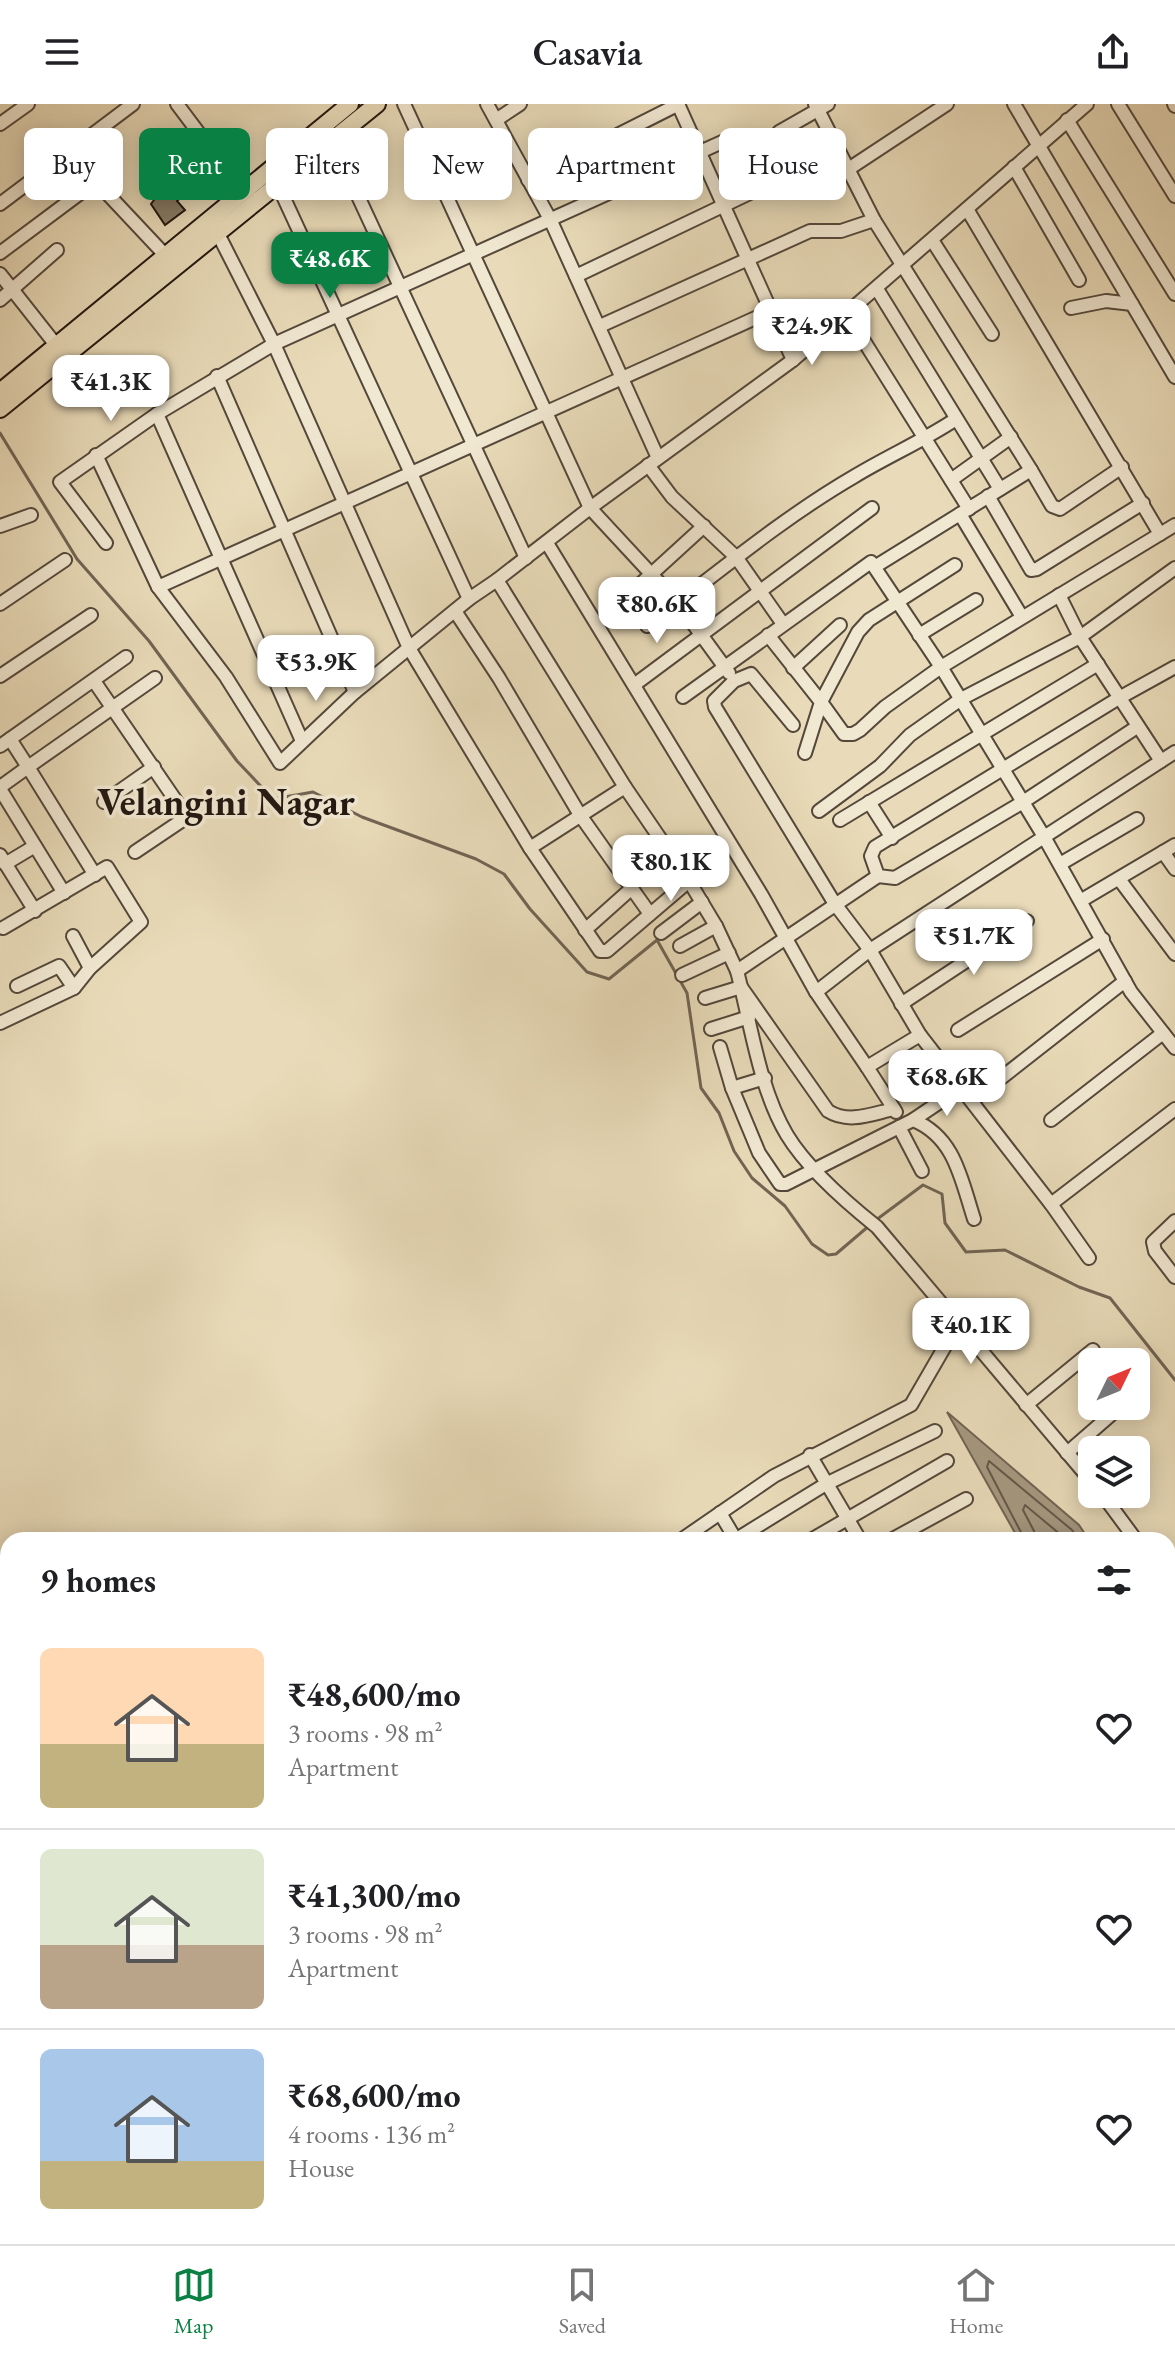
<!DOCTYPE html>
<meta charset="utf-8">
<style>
:root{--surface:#fff;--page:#f6f6f6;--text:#202124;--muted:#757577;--line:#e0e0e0;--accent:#0b8043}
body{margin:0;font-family:"EB Garamond",serif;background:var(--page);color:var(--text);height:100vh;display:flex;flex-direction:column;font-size:30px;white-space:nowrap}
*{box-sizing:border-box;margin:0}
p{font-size:26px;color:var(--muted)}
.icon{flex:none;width:44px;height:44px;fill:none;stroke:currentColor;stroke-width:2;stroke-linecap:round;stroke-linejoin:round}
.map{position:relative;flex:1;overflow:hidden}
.details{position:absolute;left:0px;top:1428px;width:1176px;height:712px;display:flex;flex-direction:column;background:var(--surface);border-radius:24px 24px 0 0;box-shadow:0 4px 20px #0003}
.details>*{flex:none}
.banner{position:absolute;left:24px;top:24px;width:1128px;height:72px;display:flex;gap:16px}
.needle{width:52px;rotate:47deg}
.controls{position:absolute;left:1078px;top:1244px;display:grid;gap:16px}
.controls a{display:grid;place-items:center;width:72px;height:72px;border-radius:12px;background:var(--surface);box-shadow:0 4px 20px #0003;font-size:40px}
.price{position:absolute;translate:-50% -68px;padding:0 18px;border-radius:16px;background:#fff;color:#222;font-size:26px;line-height:52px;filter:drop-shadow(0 2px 4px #0008)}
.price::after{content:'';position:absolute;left:50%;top:48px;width:24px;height:18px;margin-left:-12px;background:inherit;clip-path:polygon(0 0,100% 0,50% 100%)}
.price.selected{background:var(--accent);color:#fff}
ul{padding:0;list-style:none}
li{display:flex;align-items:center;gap:24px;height:200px;padding:0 40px}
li+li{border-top:2px solid var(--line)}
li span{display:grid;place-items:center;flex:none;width:224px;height:160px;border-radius:12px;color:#555}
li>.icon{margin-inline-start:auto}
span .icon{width:96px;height:96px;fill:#fffc;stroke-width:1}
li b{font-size:34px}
h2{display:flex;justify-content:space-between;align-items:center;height:96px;padding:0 40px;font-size:34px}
.pill{padding:0 28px;border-radius:12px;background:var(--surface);box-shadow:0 4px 20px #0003;font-size:28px;line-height:72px}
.pill.selected{background:var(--accent);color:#fff}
header{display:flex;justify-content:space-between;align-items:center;height:104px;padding:0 40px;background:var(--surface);font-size:36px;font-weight:600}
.dock{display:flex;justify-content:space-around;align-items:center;height:112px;border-top:2px solid var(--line);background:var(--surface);font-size:22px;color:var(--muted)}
.dock a{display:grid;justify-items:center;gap:4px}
.dock .selected{color:var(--accent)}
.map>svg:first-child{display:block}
.water{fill:#a59880;stroke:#716454;stroke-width:2}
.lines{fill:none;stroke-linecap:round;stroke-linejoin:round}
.shore{stroke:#645848;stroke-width:2}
.stream{stroke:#716454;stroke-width:3}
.building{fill:#897d68;stroke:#221711;stroke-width:2}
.minor-casing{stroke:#54483b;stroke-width:16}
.major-casing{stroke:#221711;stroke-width:20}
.minor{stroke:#f1e8d2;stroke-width:12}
.major{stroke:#e9dbb9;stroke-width:16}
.labels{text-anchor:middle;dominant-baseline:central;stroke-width:7;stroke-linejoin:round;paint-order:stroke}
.neighbourhood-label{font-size:38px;font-weight:bold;fill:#221711;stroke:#f1e8d2}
</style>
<header><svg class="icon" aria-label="menu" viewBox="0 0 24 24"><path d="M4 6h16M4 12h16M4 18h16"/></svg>Casavia<svg class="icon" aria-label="share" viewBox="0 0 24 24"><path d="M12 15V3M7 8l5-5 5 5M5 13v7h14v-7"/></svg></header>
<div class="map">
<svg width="1175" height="2140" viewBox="0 0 1175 2140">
<rect width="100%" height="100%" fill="#e9dbb9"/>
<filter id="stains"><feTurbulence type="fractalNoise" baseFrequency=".0025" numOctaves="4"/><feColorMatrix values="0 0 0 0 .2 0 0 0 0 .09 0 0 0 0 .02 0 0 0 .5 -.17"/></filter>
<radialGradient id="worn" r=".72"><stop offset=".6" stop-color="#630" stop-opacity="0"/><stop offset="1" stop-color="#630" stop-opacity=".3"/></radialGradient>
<!-- water -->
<path class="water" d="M947,1308L1079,1421L1089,1436H1019Z"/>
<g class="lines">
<!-- shore -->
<g class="shore">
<path d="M1025,1436L987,1363L989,1357L1072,1426L1080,1436"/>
<path d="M1035,1436L1034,1427L1023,1406L1025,1401L1067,1436"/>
</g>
<!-- stream -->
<g class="stream">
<path d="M0,329L77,455L149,537L237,657L273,695L313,688L362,713L476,755L504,770L530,805L587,868L609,875L657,836L687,889L701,984L719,1009L734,1047L752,1074L785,1102L812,1140L828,1151L836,1150L870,1121"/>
<path d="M876,1116L923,1081L942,1090L945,1119L966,1148L1005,1146L1079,1183L1110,1194L1175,1276"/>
</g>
</g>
<!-- building -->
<path class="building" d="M194,48L209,66L177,97L185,106L165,121L151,100L169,76L164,71Z"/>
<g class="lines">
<!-- minor casing -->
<g class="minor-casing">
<g id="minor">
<path d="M177,0L243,88"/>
<path d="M404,0L590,404L678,499L729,569"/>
<path d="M487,0L550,115L658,354"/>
<path d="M678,0L793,256"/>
<path d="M815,0L874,116L1031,366L876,462"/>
<path d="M1014,0L1175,273"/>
<path d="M1118,0L1175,92"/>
<path d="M1174,0L1175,2"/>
<path d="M496,16L520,0"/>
<path d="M1067,16L1175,190"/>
<path d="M0,20L28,0"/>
<path d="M779,28L828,0"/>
<path d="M332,36L526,454"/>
<path d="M1014,63L1079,176"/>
<path d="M158,64L200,31"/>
<path d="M528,76L679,0"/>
<path d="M0,100L133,0"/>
<path d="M967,105L1160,430"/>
<path d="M214,122L274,240L409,544L530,744L600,847H607L689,777L625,683L497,476L469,495L277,79"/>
<path d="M932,136L992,230"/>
<path d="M0,149L87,84L95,82L103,85L166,152"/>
<path d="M0,170L56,241"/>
<path d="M576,172L775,77L813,79L850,64L947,0"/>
<path d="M877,185L1000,385"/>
<path d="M0,196L57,146"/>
<path d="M1071,204L1106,197L1132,200"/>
<path d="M847,210L969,405"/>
<path d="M600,222L810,127H841L874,116"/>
<path d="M217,272L355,588"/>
<path d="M157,310L302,637"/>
<path d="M96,351L158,483L226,573L280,659L355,588L469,495"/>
<path d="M648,361L672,393L736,453L783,520"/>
<path d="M1031,366L1052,402L1060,405L1122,363"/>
<path d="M951,376L1011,333"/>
<path d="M988,392L1031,466L1037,465L1143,399"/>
<path d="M960,410L1022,513"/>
<path d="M0,422L31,411"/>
<path d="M106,439L60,378L157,310L274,240L731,34"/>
<path d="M547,439L761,790L816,888L867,963"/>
<path d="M955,461L869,516L858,528L821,598L844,630H853L860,626L885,603L941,563L1175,421"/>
<path d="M497,476L590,404L793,256L1087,0"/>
<path d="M158,483L771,207"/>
<path d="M1059,491L1080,533L1161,657"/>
<path d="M623,496L704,422"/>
<path d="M0,500L65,456"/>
<path d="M455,507L499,574L580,711L650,810"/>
<path d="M647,522C715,471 781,415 855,372C888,352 923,337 956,315"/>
<path d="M768,531L821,598L805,649"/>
<path d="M919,531L976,496"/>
<path d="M793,564L840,521"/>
<path d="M0,572L91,511"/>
<path d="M94,577L187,713L135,748"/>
<path d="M634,581L872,404"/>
<path d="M683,593L871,458L941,563L1043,731L1131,888L1175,944"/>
<path d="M793,621L751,570L734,577L714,597L715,603L835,800L870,846L920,931L1051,1100L1089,1154"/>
<path d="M1137,623L1023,698L895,774L878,772L871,752L875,743L1119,594L1175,563"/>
<path d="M0,642L126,553"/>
<path d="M0,683L28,663L10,635"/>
<path d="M0,685L64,789"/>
<path d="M104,698L154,663"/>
<path d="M869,698L892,734"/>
<path d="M819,707L880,662L910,631L961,595L1080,533L1175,464"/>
<path d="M840,716L1098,560"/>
<path d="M530,744L625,683"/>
<path d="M1163,748L1175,765"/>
<path d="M0,751L35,807"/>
<path d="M5,760L35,742"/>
<path d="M1060,760L1137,715"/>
<path d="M95,771L28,663L155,574"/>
<path d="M878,772L737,867C751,920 759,984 787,1031C807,1064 847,1099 877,1123L1092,1378"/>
<path d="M1119,775L1175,850"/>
<path d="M689,777L716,822L737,867"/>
<path d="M1082,796L1175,741"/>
<path d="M3,824L107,763L141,818L90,864L74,884L59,862L17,882"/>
<path d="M585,826L632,784"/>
<path d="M661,829L702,798"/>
<path d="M73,832L90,864"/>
<path d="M680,842L716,822"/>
<path d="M682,871L729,849"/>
<path d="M816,888L870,846L1175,648"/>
<path d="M705,894L741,883L828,1007C849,1020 871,1010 894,1005"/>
<path d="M901,900L1027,817"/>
<path d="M0,919L74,884"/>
<path d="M711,925L749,913"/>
<path d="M958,926L1103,835"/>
<path d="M720,943L732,984L765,974"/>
<path d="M732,984L759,1049L780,1080H786L913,1016C955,1033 961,1075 974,1115"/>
<path d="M973,996L1125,877"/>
<path d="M896,1008L867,963L920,931"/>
<path d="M913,1016L962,983"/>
<path d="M1051,1016L1163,929"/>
<path d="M899,1023L922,1067"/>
<path d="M1051,1100L1175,1005"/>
<path d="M1175,1117L1153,1138L1155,1147L1175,1173"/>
<path d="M1026,1301L1093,1246"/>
<path d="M1067,1349L1121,1302"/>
<path d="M810,1351L860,1436"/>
<path d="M1102,1390L1136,1436"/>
<path d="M720,1409L736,1436"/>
<path d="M681,1436L774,1372L911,1301L959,1218"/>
<path d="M735,1436L826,1380L935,1327"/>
<path d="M811,1436L947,1357"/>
<path d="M891,1436L966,1395"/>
<path d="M1168,1486L1175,1497"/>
<path d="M1168,1621L1175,1594"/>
<path d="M1168,1720L1175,1726"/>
<path d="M0,1781L8,1793"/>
<path d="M0,1828L8,1821"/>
<path d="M0,1877L1,1876"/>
<path d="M1168,1922L1175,1934"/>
<path d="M0,1929L8,1924"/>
<path d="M0,1956L8,1971"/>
<path d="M1168,1983L1175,1982"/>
<path d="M1168,1998L1175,2011"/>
<path d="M0,2038L8,2031"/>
<path d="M1168,2084L1175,2093"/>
<path d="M0,2102L8,2095"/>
<path d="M110,2132L117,2140"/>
<path d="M237,2132L241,2140"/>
<path d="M259,2132L263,2140"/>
<path d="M818,2132L824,2140"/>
<path d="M958,2132L963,2140"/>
<path d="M1022,2132L1028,2140"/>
<path d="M1144,2132L1149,2140"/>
<path d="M28,2140L37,2132"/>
<path d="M128,2140L140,2132"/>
<path d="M881,2140L892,2132"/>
<path d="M971,2140L983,2132"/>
<path d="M1088,2140L1099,2132"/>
</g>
</g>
<!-- major casing -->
<g class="major-casing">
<g id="major">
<path d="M0,288L350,0"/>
<path d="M0,305L377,0"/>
<path d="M1168,1796L1175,1803"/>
<path d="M803,2140L810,2132"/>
</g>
</g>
<!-- minor -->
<use href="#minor" class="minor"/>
<!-- major -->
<use href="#major" class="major"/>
</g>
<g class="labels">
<!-- neighbourhood labels -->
<g class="neighbourhood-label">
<text x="226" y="697">Velangini Nagar</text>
</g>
</g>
<rect width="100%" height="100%" filter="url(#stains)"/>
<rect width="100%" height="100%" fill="url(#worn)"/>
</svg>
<div class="controls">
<a><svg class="needle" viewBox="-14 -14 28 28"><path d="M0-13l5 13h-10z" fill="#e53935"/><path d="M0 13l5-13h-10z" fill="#757577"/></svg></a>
<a><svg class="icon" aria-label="layers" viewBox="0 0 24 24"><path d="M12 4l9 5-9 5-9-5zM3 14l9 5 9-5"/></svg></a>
</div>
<b class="price selected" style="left:330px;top:196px">₹48.6K</b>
<b class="price" style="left:812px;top:263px">₹24.9K</b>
<b class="price" style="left:111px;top:319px">₹41.3K</b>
<b class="price" style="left:657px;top:541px">₹80.6K</b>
<b class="price" style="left:316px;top:599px">₹53.9K</b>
<b class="price" style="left:671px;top:799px">₹80.1K</b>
<b class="price" style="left:974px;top:873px">₹51.7K</b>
<b class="price" style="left:947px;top:1014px">₹68.6K</b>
<b class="price" style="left:971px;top:1262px">₹40.1K</b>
<div class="banner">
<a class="pill">Buy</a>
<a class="pill selected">Rent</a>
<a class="pill">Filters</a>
<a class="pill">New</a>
<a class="pill">Apartment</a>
<a class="pill">House</a>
</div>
<section class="details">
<h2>9 homes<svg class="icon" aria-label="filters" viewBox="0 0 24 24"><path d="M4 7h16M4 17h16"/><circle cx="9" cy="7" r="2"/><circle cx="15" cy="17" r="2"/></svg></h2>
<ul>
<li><span style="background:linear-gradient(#ffd9b3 60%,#c2b280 0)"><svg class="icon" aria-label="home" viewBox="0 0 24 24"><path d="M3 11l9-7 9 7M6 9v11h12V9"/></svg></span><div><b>₹48,600/mo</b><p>3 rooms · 98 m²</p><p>Apartment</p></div><svg class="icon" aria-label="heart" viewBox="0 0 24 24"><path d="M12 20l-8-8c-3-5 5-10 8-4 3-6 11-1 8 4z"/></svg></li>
<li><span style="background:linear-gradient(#dfe7d0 60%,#b9a48a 0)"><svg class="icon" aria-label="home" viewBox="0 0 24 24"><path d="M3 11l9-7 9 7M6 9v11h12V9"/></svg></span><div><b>₹41,300/mo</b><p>3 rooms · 98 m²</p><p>Apartment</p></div><svg class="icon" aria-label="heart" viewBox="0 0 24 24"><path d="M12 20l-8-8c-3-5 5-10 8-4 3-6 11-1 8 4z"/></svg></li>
<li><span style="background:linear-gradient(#a9c7e8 70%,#c2b280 0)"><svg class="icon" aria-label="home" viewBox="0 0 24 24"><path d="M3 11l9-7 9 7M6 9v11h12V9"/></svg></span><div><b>₹68,600/mo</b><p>4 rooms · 136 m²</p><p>House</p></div><svg class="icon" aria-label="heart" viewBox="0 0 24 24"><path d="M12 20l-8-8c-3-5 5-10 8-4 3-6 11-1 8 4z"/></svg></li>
</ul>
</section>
</div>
<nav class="dock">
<a class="selected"><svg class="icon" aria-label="map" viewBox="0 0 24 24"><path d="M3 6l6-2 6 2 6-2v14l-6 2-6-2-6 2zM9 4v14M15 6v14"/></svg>Map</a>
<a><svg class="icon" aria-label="saved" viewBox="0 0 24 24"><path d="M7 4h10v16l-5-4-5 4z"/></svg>Saved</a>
<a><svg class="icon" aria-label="home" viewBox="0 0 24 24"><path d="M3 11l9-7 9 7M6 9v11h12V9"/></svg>Home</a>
</nav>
